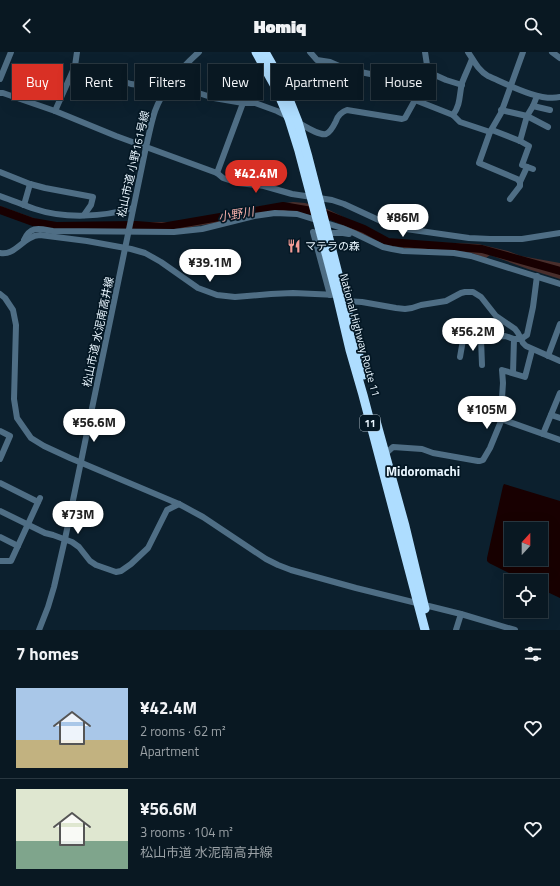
<!DOCTYPE html>
<meta charset="utf-8">
<style>
:root{--surface:#091822;--page:#12212a;--text:#f1f3f6;--muted:#99a0a5;--line:#293740;--accent:#d93025}
body{margin:0;font-family:"Titillium Web","Noto Sans JP",sans-serif;background:var(--page);color:var(--text);height:100vh;display:flex;flex-direction:column;font-size:15px;white-space:nowrap}
*{box-sizing:border-box;margin:0}
p{font-size:13px;color:var(--muted)}
.icon{flex:none;width:22px;height:22px;fill:none;stroke:currentColor;stroke-width:2;stroke-linecap:round;stroke-linejoin:round}
.map{position:relative;height:578px;overflow:hidden}
.panel{display:flex;flex-direction:column;background:var(--surface);flex:1}
.panel>*{flex:none}
.banner{position:absolute;left:12px;top:12px;width:536px;height:36px;display:flex;gap:8px}
.needle{width:26px;rotate:21deg}
.fabs{position:absolute;left:504px;top:470px;display:grid;gap:8px}
.fabs a{display:grid;place-items:center;width:44px;height:44px;border-radius:0px;background:var(--surface);box-shadow:0 4px 16px #0002,0 0 0 1px var(--line);font-size:20px}
.price{position:absolute;translate:-50% -34px;padding:0 9px;border-radius:14px;background:#fff;color:#222;font-size:13px;line-height:26px;filter:drop-shadow(0 1px 2px #0008)}
.price::after{content:'';position:absolute;left:50%;top:24px;width:12px;height:9px;margin-left:-6px;background:inherit;clip-path:polygon(0 0,100% 0,50% 100%)}
.price.active{background:var(--accent);color:#fff}
ul{padding:0;list-style:none}
li{display:flex;align-items:center;gap:12px;height:100px;padding:0 16px}
li+li{border-top:1px solid var(--line)}
li span{display:grid;place-items:center;flex:none;width:112px;height:80px;border-radius:0px;color:#555}
li>.icon{margin-inline-start:auto}
span .icon{width:48px;height:48px;fill:#fffc;stroke-width:1}
li b{font-size:17px}
h2{display:flex;justify-content:space-between;align-items:center;height:48px;padding:0 16px;font-size:17px}
.tag{padding:0 14px;border-radius:0px;background:var(--surface);box-shadow:0 4px 16px #0002,0 0 0 1px var(--line);font-size:14px;line-height:36px}
.tag.active{background:var(--accent);color:#fff}
header{display:flex;justify-content:space-between;align-items:center;height:52px;padding:0 16px;background:var(--surface);font-size:18px;font-weight:800}
.map>svg:first-child{display:block}
.green{fill:#492e2c}
.water{fill:#180001;fill-rule:evenodd}
.lines{fill:none;stroke-linecap:round;stroke-linejoin:round}
.river{stroke:#180001;stroke-width:8}
.minor{stroke:#4f6e85;stroke-width:6}
.highway{stroke:#aeddff;stroke-width:9}
.labels{text-anchor:middle;dominant-baseline:central;stroke-width:3.5;stroke-linejoin:round;paint-order:stroke}
.shield{fill:#041724;stroke:#a4b2bd;stroke-width:1}
.shield-label{font-size:10px;font-weight:bold;fill:#e8f5fe}
.street-label{font-size:11px;fill:#e8f5fe;stroke:#041724}
.poi-label{font-size:11px;fill:#e8f5fe;stroke:#041724;text-anchor:start}
.water-label{font-size:12px;font-style:italic;fill:#f6b0aa;stroke:#041724}
.quarter-label{font-size:13px;font-weight:bold;fill:#e8f5fe;stroke:#041724}
</style>
<header><svg class="icon" aria-label="back" viewBox="0 0 24 24"><path d="M15 5l-7 7 7 7"/></svg>Homiq<svg class="icon" aria-label="search" viewBox="0 0 24 24"><circle cx="10" cy="10" r="6"/><path d="M15 15l6 6"/></svg></header>
<div class="map">
<svg width="560" height="578" viewBox="0 0 560 578">
<rect width="100%" height="100%" fill="#0c202e"/>
<!-- green -->
<path class="green" d="M293,150L305,151L327,157L383,184L394,189L406,190H427L478,192L508,199L521,204L560,211V227L528,217L490,203L486,206L472,201L458,199L405,196L388,193L331,168L307,160L296,159H268L209,172L185,176L172,177H54L36,174L0,160V154L39,168L52,170L72,171H142L148,170H182L208,166L213,164L214,165L255,155Z"/>
<!-- water -->
<path class="water" d="M504,432L560,449V546L541,537V529H525L489,511L487,509V506L503,434ZM511,477H541V507H511Z"/>
<g class="lines">
<!-- river -->
<path class="river" d="M0,158L33,170L56,174L136,173L162,175L283,154L323,161L364,177L388,190L482,197L560,219"/>
<!-- minor -->
<g class="minor">
<path d="M310,0L317,8L330,10L346,17L380,24L418,41"/>
<path d="M468,0C474,9 478,18 488,24C507,32 540,50 560,45"/>
<path d="M552,0L560,6"/>
<path d="M75,14L131,32L139,33L150,28L159,27L189,38L214,46L243,51H255L277,59L289,65"/>
<path d="M426,19L446,28L462,33"/>
<path d="M0,27L11,0"/>
<path d="M0,41H3L55,59L116,84L217,121L223,126L238,131L264,134L292,142L332,148L344,152L383,170L406,177L469,186L490,187H522L560,181"/>
<path d="M415,48L453,63L460,70L490,80"/>
<path d="M533,54L550,58"/>
<path d="M501,58L527,64L548,75"/>
<path d="M55,59L75,14L77,0"/>
<path d="M453,63C461,52 459,43 462,31C465,23 469,15 472,7"/>
<path d="M297,70C303,73 319,84 326,82C331,80 334,73 336,69C338,63 341,60 347,58L402,67L405,66L415,48L426,19L427,13L425,0"/>
<path d="M492,78L520,89L529,94L522,113L533,117"/>
<path d="M520,89L527,64L533,54L537,44"/>
<path d="M0,120L30,132L45,136L93,145L91,153L84,163"/>
<path d="M217,121L243,51"/>
<path d="M520,130L527,115"/>
<path d="M0,144C12,148 23,153 35,157C64,167 104,165 133,156"/>
<path d="M510,147L520,134V130L517,127L479,111L490,80L501,61L523,0"/>
<path d="M24,153L30,132"/>
<path d="M313,180L330,243"/>
<path d="M333,181H343L349,182"/>
<path d="M24,188C31,173 40,177 53,179L174,180L202,177L254,164L275,161L297,162L342,176L354,181L383,195L392,197L403,199L454,201L471,204L560,232"/>
<path d="M0,201C16,204 23,184 40,183L87,189L131,197L145,201L161,210L198,236L217,243L235,245L271,242L293,241L337,243L345,249L362,250L396,256L405,257L412,256L421,253L446,249L461,241L465,240H473L481,245L496,264L515,277L518,281L523,291L526,294L560,309"/>
<path d="M0,242L5,246L13,258L16,273L14,347L17,366L31,386L44,394L70,406L179,452L203,465L266,507L278,513L291,518L356,536L461,562L515,578"/>
<path d="M481,287L482,313"/>
<path d="M548,304L560,272"/>
<path d="M460,305L463,288L505,284L514,287H521L527,283L533,255L537,224"/>
<path d="M513,321L514,287"/>
<path d="M551,363L560,366"/>
<path d="M501,367L560,388"/>
<path d="M0,379L10,384L0,407"/>
<path d="M543,382L560,341"/>
<path d="M384,403L393,395L422,397L433,401L478,409H480L483,408L490,396L504,362L502,346L503,331L502,318L525,325L532,298"/>
<path d="M0,431L38,450"/>
<path d="M0,459L45,481L53,483L72,490L79,495L90,509L96,513L116,520L121,519L131,512L148,496L167,458L179,452"/>
<path d="M0,485L18,494"/>
<path d="M0,509H11L40,446"/>
<path d="M39,578L48,555L54,535L65,487L146,95C149,83 151,71 155,59C164,35 181,16 199,0"/>
<path d="M456,578L461,562"/>
</g>
<!-- highway -->
<g class="highway">
<path d="M256,0L276,36L289,67L299,99L337,243L350,298L363,343L425,578"/>
<path d="M265,0L283,32L298,70L308,105L364,323"/>
<path d="M376,369L405,474L425,557"/>
</g>
</g>
<!-- icons -->
<defs>
<g id="restaurant-bare" transform="scale(1.08)"><path d="M-5-6h1v4h1v-4h1v4h1v-4h1v5L-1.5 .5V6h-2V.5L-5-1ZM5-6V6H3V1.5H1.5Q1.5-4 5-6Z" fill="#f59c96" stroke="#041724" stroke-width="2.5" paint-order="stroke"/></g>
</defs>
<g fill-rule="evenodd">
<use href="#restaurant-bare" x="294" y="194"/>
</g>
<g class="labels">
<!-- shield labels -->
<rect class="shield" x="360" y="363" width="20" height="16" rx="3"/>
<g class="shield-label">
<text x="370" y="371">11</text>
</g>
<!-- street labels -->
<g class="street-label">
<text transform="translate(133 112) rotate(-77)">松山市道 小野161号線</text>
<text transform="translate(98 280) rotate(-78)">松山市道 水泥南高井線</text>
<text transform="translate(360 283) rotate(75)">National Highway Route 11</text>
</g>
<!-- poi labels -->
<g class="poi-label">
<text x="305" y="194">マテラの森</text>
</g>
<!-- water labels -->
<g class="water-label">
<text transform="translate(236 162) rotate(-10)">小野川</text>
</g>
<!-- quarter labels -->
<g class="quarter-label">
<text x="423" y="419">Midoromachi</text>
</g>
</g>
</svg>
<div class="fabs">
<a><svg class="needle" viewBox="-14 -14 28 28"><path d="M0-13l5 13h-10z" fill="#e53935"/><path d="M0 13l5-13h-10z" fill="#99a0a5"/></svg></a>
<a><svg class="icon" aria-label="locate" viewBox="0 0 24 24"><circle cx="12" cy="12" r="6"/><path d="M12 2v4M12 18v4M2 12h4M18 12h4"/></svg></a>
</div>
<b class="price active" style="left:256px;top:142px">¥42.4M</b>
<b class="price" style="left:403px;top:186px">¥86M</b>
<b class="price" style="left:210px;top:231px">¥39.1M</b>
<b class="price" style="left:473px;top:300px">¥56.2M</b>
<b class="price" style="left:487px;top:378px">¥105M</b>
<b class="price" style="left:94px;top:391px">¥56.6M</b>
<b class="price" style="left:78px;top:483px">¥73M</b>
<div class="banner">
<a class="tag active">Buy</a>
<a class="tag">Rent</a>
<a class="tag">Filters</a>
<a class="tag">New</a>
<a class="tag">Apartment</a>
<a class="tag">House</a>
</div>
</div>
<section class="panel">
<h2>7 homes<svg class="icon" aria-label="filters" viewBox="0 0 24 24"><path d="M4 7h16M4 17h16"/><circle cx="9" cy="7" r="2"/><circle cx="15" cy="17" r="2"/></svg></h2>
<ul>
<li><span style="background:linear-gradient(#a9c7e8 65%,#c2b280 0)"><svg class="icon" aria-label="home" viewBox="0 0 24 24"><path d="M3 11l9-7 9 7M6 9v11h12V9"/></svg></span><div><b>¥42.4M</b><p>2 rooms · 62 m²</p><p>Apartment</p></div><svg class="icon" aria-label="heart" viewBox="0 0 24 24"><path d="M12 20l-8-8c-3-5 5-10 8-4 3-6 11-1 8 4z"/></svg></li>
<li><span style="background:linear-gradient(#dfe7d0 65%,#7fa58c 0)"><svg class="icon" aria-label="home" viewBox="0 0 24 24"><path d="M3 11l9-7 9 7M6 9v11h12V9"/></svg></span><div><b>¥56.6M</b><p>3 rooms · 104 m²</p><p>松山市道 水泥南高井線</p></div><svg class="icon" aria-label="heart" viewBox="0 0 24 24"><path d="M12 20l-8-8c-3-5 5-10 8-4 3-6 11-1 8 4z"/></svg></li>
</ul>
</section>
